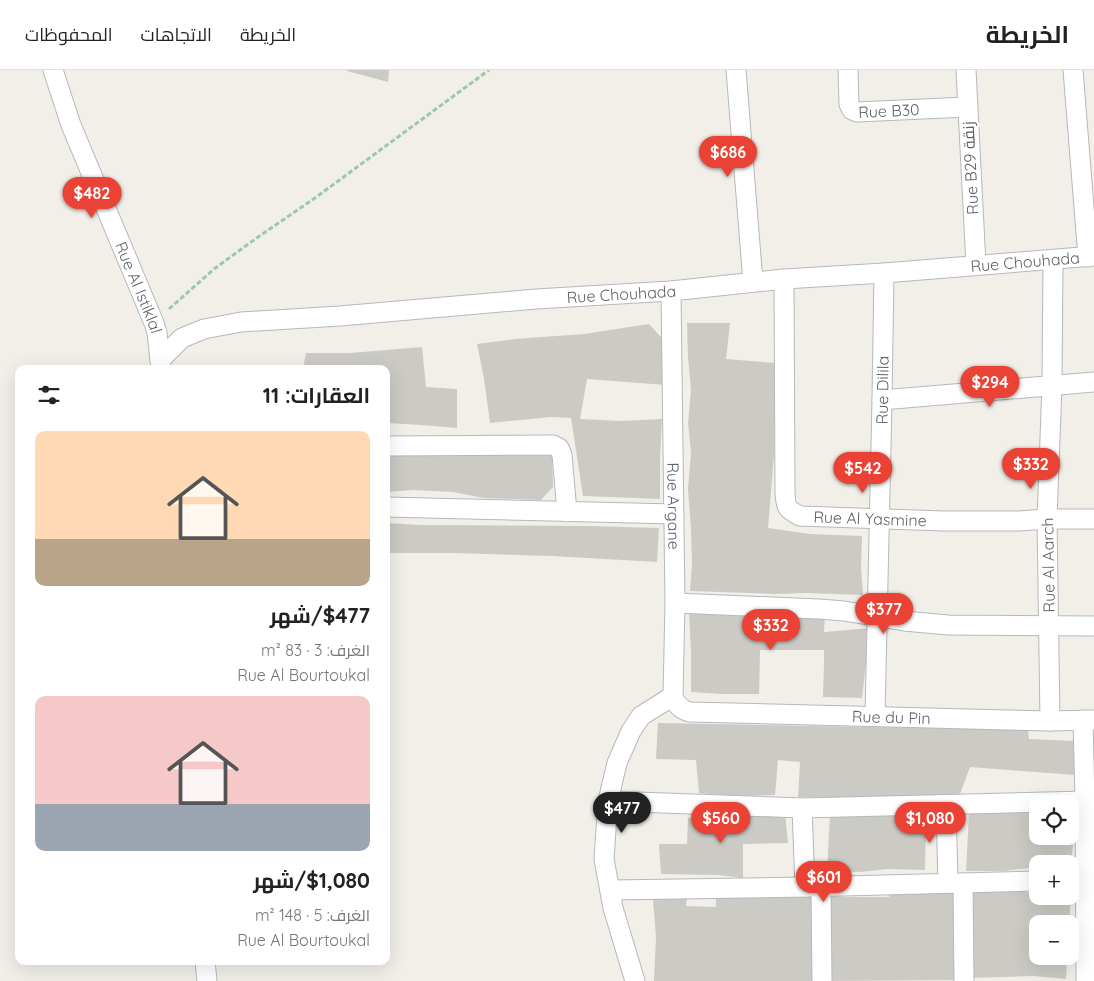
<!DOCTYPE html>
<html lang="ar">
<meta charset="utf-8">
<style>
:root{--surface:#fff;--page:#f6f6f6;--text:#222;--muted:#767676;--line:#e0e0e0;--accent:#ea4335}
body{margin:0;font-family:Quicksand,Cairo,sans-serif;background:var(--page);color:var(--text);direction:rtl;height:100vh;display:flex;flex-direction:column;font-size:19px;white-space:nowrap}
*{box-sizing:border-box;margin:0}
p{font-size:16px;color:var(--muted)}
.icon{flex:none;width:28px;height:28px;fill:none;stroke:currentColor;stroke-width:2;stroke-linecap:round;stroke-linejoin:round}
.map{position:relative;flex:1;overflow:hidden;direction:ltr}
.side{position:absolute;left:15px;top:295px;width:375px;height:600px;display:flex;flex-direction:column;background:var(--surface);border-radius:10px;box-shadow:0 5px 20px #0002;direction:rtl}
.side>*{flex:none}
.fabs{position:absolute;left:1029px;top:725px;display:grid;gap:10px}
.fabs a{display:grid;place-items:center;width:50px;height:50px;border-radius:10px;background:var(--surface);box-shadow:0 5px 20px #0002;font-size:25px}
.price{position:absolute;translate:-50% -42px;padding:0 11px;border-radius:18px;background:var(--accent);color:#fff;font-size:16px;line-height:32px;filter:drop-shadow(0 1px 2px #0008)}
.price::after{content:'';position:absolute;left:50%;top:30px;width:15px;height:11px;margin-left:-8px;background:inherit;clip-path:polygon(0 0,100% 0,50% 100%)}
.price.current{background:#222;color:#fff}
ul{padding:0;list-style:none}
li{display:grid;align-content:center;gap:10px;height:265px;padding:0 20px}
li span{display:grid;place-items:center;height:155px;border-radius:10px;color:#555}
li>.icon{margin-inline-start:auto}
span .icon{width:90px;height:90px;fill:#fffc;stroke-width:1}
li b{font-size:21px}
h2{display:flex;justify-content:space-between;align-items:center;height:60px;padding:0 20px;font-size:21px}
header{display:flex;align-items:center;gap:30px;box-sizing:border-box;height:70px;padding:0 25px;background:var(--surface);border-bottom:1px solid var(--line)}
header strong{font-size:24px}
nav{display:flex;gap:28px;margin-inline-start:auto;font-size:18px}
.map>svg:first-child{display:block}
.building{fill:#cccac5}
.lines{fill:none;stroke-linecap:round;stroke-linejoin:round}
.street-casing{stroke:#b5b8bc;stroke-width:21}
.path{stroke:#9cc7a9;stroke-width:3;stroke-dasharray:5 2.5;stroke-linecap:butt}
.street{stroke:#fff;stroke-width:19}
.labels{text-anchor:middle;dominant-baseline:central;stroke-width:4;stroke-linejoin:round;paint-order:stroke}
.street-label{font-size:16px;fill:#5f6368;stroke:#fff}
</style>
<header>
<strong>الخريطة</strong>
<nav><a>الخريطة</a><a>الاتجاهات</a><a>المحفوظات</a></nav>
</header>
<div class="map">
<svg width="1094" height="911" viewBox="0 0 1094 911">
<rect width="100%" height="100%" fill="#f1efe8"/>
<!-- building -->
<g class="building">
<path d="M347,0H389L388,12L347,1Z"/>
<path d="M687,253H730L726,289L775,293L774,385L768,458L810,464L862,466L861,498L863,525L806,523L775,524L690,521L692,494L691,460L688,419L691,383L688,353L691,320L688,287Z"/>
<path d="M649,254L668,275L666,315L587,309L580,349L620,351L662,349L660,388V429L583,426L571,348L551,347L490,353L484,309L477,274L515,269L584,264Z"/>
<path d="M422,277L426,317L457,319V358L422,355L386,353V299H303L306,283H350Z"/>
<path d="M386,381L512,382L552,385L553,417L541,430L484,428L453,422L414,420L386,422Z"/>
<path d="M386,453L421,455L588,456L659,458L657,492L553,486L454,483H386Z"/>
<path d="M689,542L825,544L824,562L870,558L862,628L823,627L824,593V580H760L759,624H721L691,622V582Z"/>
<path d="M658,653L1028,660L1029,669L1076,671L1075,705L970,697L960,724L878,727H798L800,692L778,690L775,725L732,726L699,723L696,690L656,689Z"/>
<path d="M1038,739V766H1070V743L1076,744L1071,794H1038V797L1004,801H966L969,743Z"/>
<path d="M926,742L925,800L887,799L860,802L827,801L830,744Z"/>
<path d="M785,744L788,773L743,774V808L718,805L661,804L659,774H687L688,748Z"/>
<path d="M1070,816H1072L1069,854H1038V886H1067L1066,909L1033,906L973,908L971,821L1003,819L1032,823L1038,822V826H1070Z"/>
<path d="M956,821V910L825,911L827,871L831,827H889V823Z"/>
<path d="M781,826L816,827L817,911H654L656,868L653,829L687,827L686,836L716,837V829Z"/>
</g>
<g class="lines">
<!-- street casing -->
<g class="street-casing">
<g id="street">
<path id="s1" d="M53,0L71,55L154,253L157,263L161,299"/>
<path d="M736,0L753,212"/>
<path id="s2" d="M848,0L849,34L852,40L857,42L967,37"/>
<path d="M966,0L976,195"/>
<path d="M1073,0L1088,187"/>
<path id="s3" d="M784,209L785,423C786,437 786,439 800,446L943,451H1019L1047,449H1094"/>
<path id="s4" d="M671,221L675,533L673,626C676,635 681,640 690,642L1050,651L1094,650"/>
<path id="s5" d="M160,290L182,268L204,259L241,252L340,246L536,229L671,221L784,209L884,203L1094,186"/>
<path d="M882,330L1094,312"/>
<path d="M386,376L553,375L559,378L562,385L567,442"/>
<path d="M386,437L674,444"/>
<path d="M675,533L819,539L844,541L904,551L948,555L1094,556"/>
<path id="s6" d="M875,646L882,330L884,203"/>
<path d="M1083,650L1085,731L1086,911"/>
<path d="M1050,651L1047,449L1052,315L1053,190"/>
<path d="M608,731L802,738L1085,731"/>
<path d="M946,735L948,813"/>
<path d="M802,738L805,817"/>
<path d="M963,813L964,911"/>
<path d="M821,817L822,911"/>
<path d="M610,820L805,817L1038,811"/>
<path d="M205,891L207,911"/>
<path d="M635,911L613,838L604,789L608,731L617,693L631,661L641,646L673,626"/>
</g>
</g>
<!-- path -->
<path class="path" d="M169,239L214,199L258,167L315,128L489,0"/>
<!-- street -->
<use href="#street" class="street"/>
</g>
<g class="labels">
<!-- street labels -->
<g class="street-label">
<text stroke="none"><textPath href="#s2" startOffset="78">Rue B30</textPath></text>
<text transform="translate(970 98) rotate(-93)">Rue B29 زنقة</text>
<text stroke="none"><textPath href="#s5" startOffset="879">Rue Chouhada</textPath></text>
<text stroke="none"><textPath href="#s1" startOffset="234">Rue Al Istiklal</textPath></text>
<text stroke="none"><textPath href="#s5" startOffset="474">Rue Chouhada</textPath></text>
<text stroke="none"><textPath href="#s6" startOffset="326">Rue Dilila</textPath></text>
<text stroke="none"><textPath href="#s4" startOffset="215">Rue Argane</textPath></text>
<text stroke="none"><textPath href="#s3" startOffset="314">Rue Al Yasmine</textPath></text>
<text transform="translate(1048 495) rotate(-91)">Rue Al Aarch</text>
<text stroke="none"><textPath href="#s4" startOffset="631">Rue du Pin</textPath></text>
</g>
</g>
</svg>
<div class="fabs">
<a><svg class="icon" aria-label="locate" viewBox="0 0 24 24"><circle cx="12" cy="12" r="6"/><path d="M12 2v4M12 18v4M2 12h4M18 12h4"/></svg></a>
<a>+</a>
<a>−</a>
</div>
<b class="price" style="left:728px;top:108px">$686</b>
<b class="price" style="left:92px;top:149px">$482</b>
<b class="price" style="left:990px;top:338px">$294</b>
<b class="price" style="left:1031px;top:420px">$332</b>
<b class="price" style="left:863px;top:424px">$542</b>
<b class="price" style="left:884px;top:565px">$377</b>
<b class="price" style="left:771px;top:581px">$332</b>
<b class="price current" style="left:622px;top:764px">$477</b>
<b class="price" style="left:721px;top:774px">$560</b>
<b class="price" style="left:930px;top:774px">$1,080</b>
<b class="price" style="left:824px;top:833px">$601</b>
<section class="side">
<h2>العقارات: 11<svg class="icon" aria-label="filters" viewBox="0 0 24 24"><path d="M4 7h16M4 17h16"/><circle cx="9" cy="7" r="2"/><circle cx="15" cy="17" r="2"/></svg></h2>
<ul>
<li><span style="background:linear-gradient(#ffd9b3 70%,#b9a48a 0)"><svg class="icon" aria-label="home" viewBox="0 0 24 24"><path d="M3 11l9-7 9 7M6 9v11h12V9"/></svg></span><div><b>$477/شهر</b><p>الغرف: 3 · 83 m²</p><p>Rue Al Bourtoukal</p></div></li>
<li><span style="background:linear-gradient(#f6c9c9 70%,#9aa5b1 0)"><svg class="icon" aria-label="home" viewBox="0 0 24 24"><path d="M3 11l9-7 9 7M6 9v11h12V9"/></svg></span><div><b>$1,080/شهر</b><p>الغرف: 5 · 148 m²</p><p>Rue Al Bourtoukal</p></div></li>
</ul>
</section>
</div>
